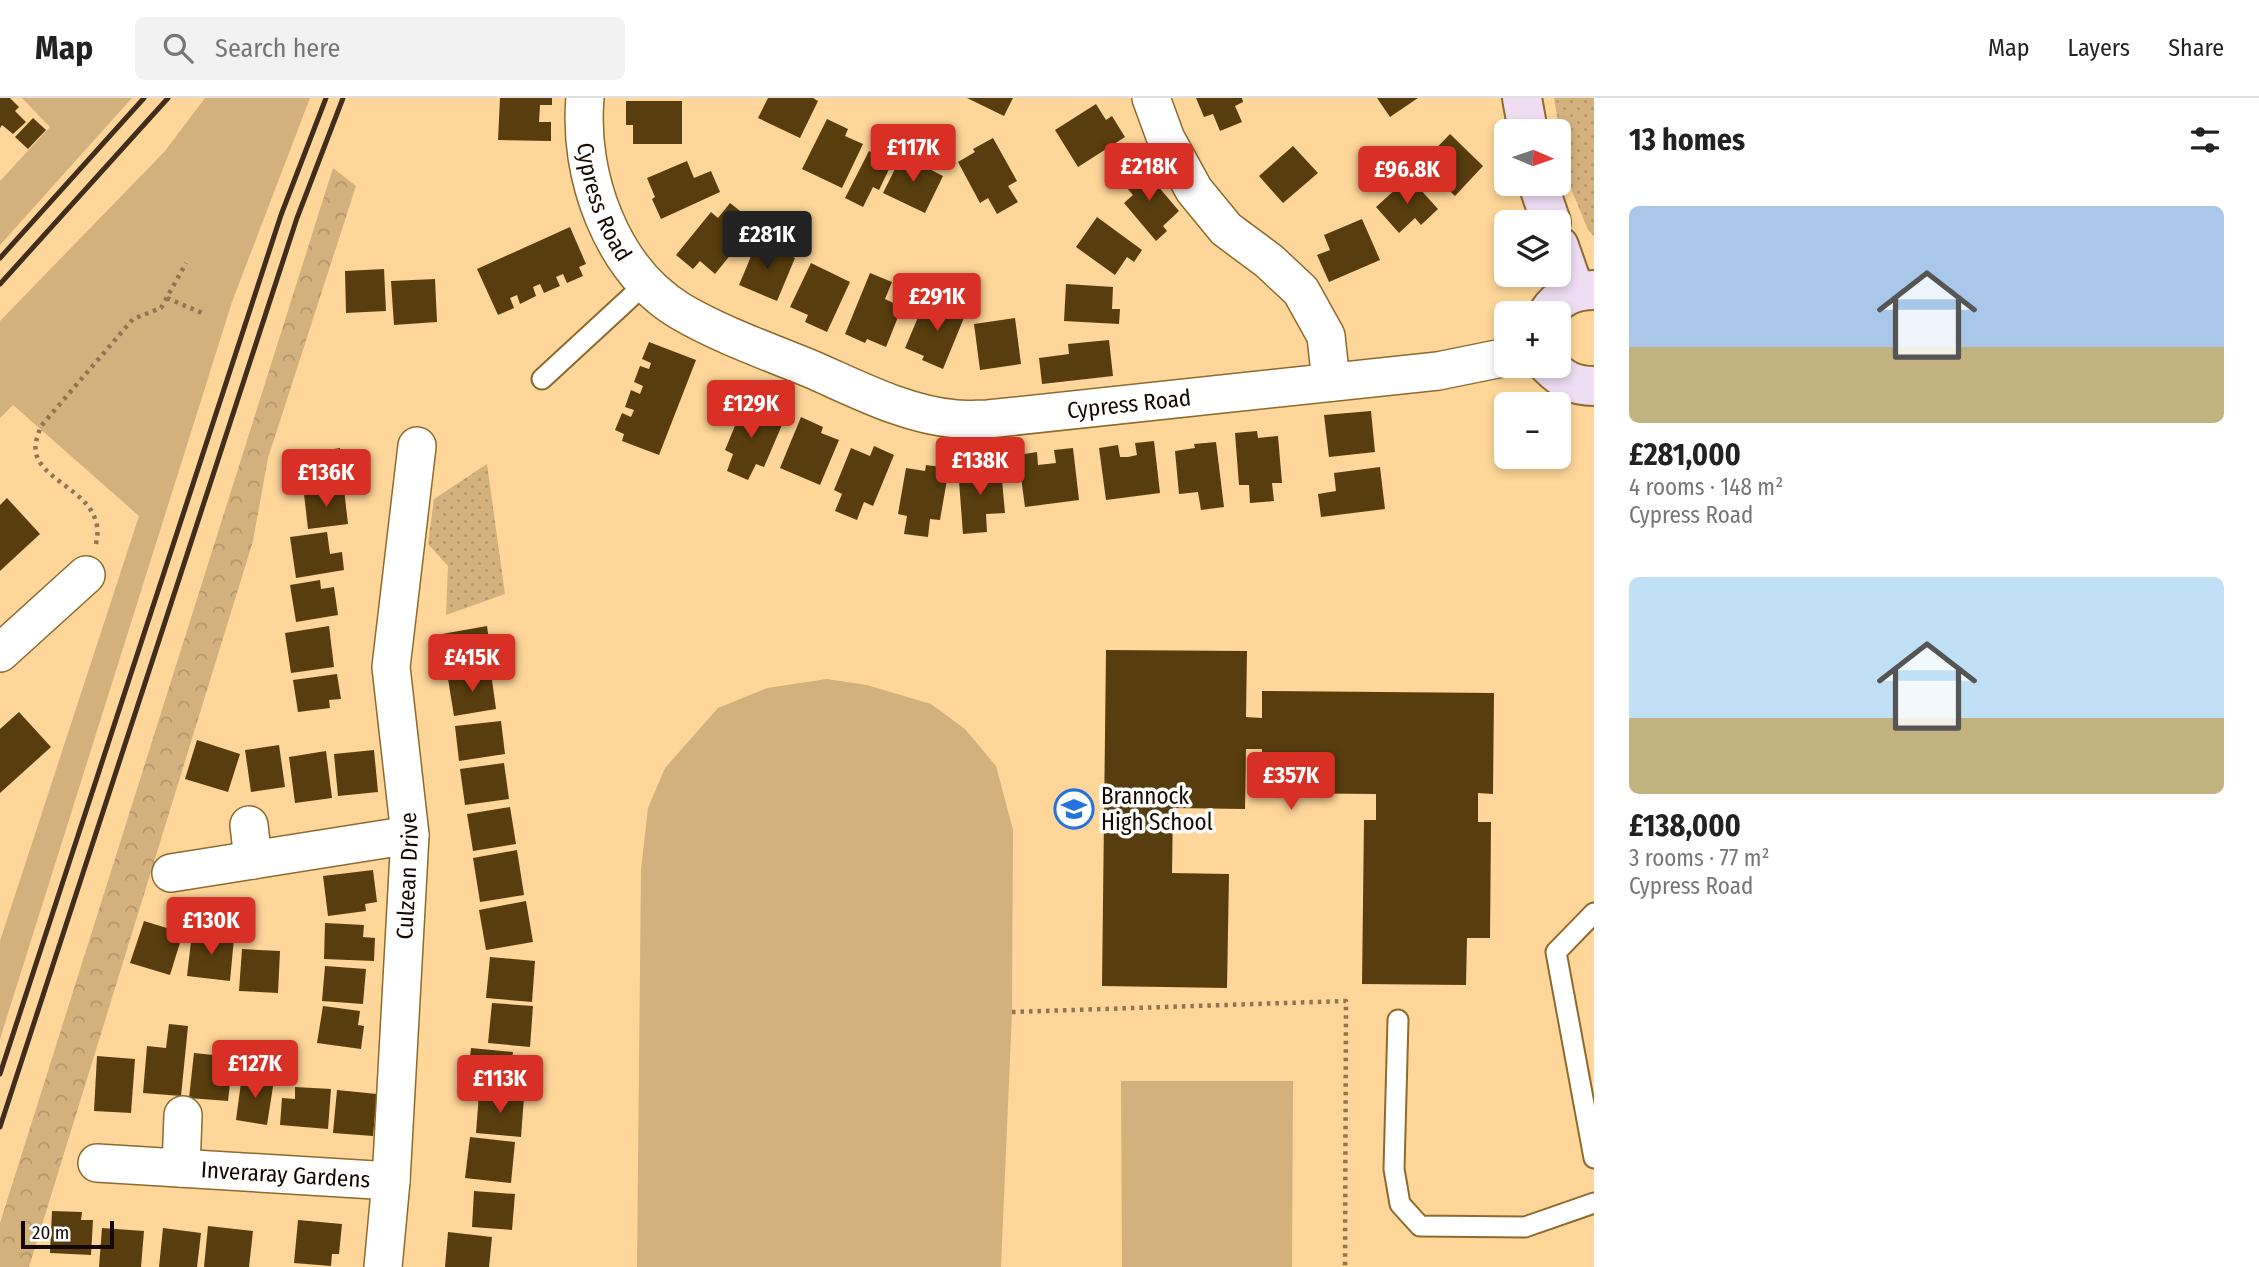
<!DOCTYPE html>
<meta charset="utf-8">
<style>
:root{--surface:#fff;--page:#f2f2f2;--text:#222;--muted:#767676;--line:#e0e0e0;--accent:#d93025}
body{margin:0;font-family:"Fira Sans Condensed",sans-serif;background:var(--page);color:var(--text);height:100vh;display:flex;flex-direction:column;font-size:26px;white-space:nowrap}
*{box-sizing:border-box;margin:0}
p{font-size:23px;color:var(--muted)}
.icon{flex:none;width:38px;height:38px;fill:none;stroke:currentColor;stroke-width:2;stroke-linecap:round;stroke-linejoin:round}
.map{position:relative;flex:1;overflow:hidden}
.drawer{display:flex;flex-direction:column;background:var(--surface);width:665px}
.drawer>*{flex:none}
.needle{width:46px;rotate:92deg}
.tools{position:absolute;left:1494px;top:21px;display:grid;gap:14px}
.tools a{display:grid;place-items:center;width:77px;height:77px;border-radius:10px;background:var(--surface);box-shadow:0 4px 10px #0003;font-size:35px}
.scale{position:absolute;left:21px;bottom:18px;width:93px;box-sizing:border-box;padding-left:7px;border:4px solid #160800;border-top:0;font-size:19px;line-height:24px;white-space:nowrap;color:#160800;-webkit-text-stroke:5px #fefefe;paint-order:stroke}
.price{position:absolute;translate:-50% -60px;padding:0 16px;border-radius:7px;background:var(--accent);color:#fff;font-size:23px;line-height:46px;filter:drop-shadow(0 2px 4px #0008)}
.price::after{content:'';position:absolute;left:50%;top:42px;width:21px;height:16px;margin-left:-10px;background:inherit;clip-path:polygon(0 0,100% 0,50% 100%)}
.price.current{background:#222;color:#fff}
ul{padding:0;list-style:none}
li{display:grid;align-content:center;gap:14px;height:371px;padding:0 35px}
li span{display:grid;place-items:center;height:217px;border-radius:10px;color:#555}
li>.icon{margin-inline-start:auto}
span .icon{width:126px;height:126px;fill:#fffc;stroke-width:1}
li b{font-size:30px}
h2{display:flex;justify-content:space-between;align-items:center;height:84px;padding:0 35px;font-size:30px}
header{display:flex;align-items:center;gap:42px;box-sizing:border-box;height:98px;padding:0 35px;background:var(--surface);border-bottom:2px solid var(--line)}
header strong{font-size:33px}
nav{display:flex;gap:38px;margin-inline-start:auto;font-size:24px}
.search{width:490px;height:63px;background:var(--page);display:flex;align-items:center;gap:18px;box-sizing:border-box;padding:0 24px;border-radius:10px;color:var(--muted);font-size:26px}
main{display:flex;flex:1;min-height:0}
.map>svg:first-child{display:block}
.grass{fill:#d3b17d}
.forest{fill:url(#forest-crowns)}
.park{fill:url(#park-dots)}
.building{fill:#583e0e}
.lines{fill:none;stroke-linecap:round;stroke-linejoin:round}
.lane-casing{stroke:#8d6a2e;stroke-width:23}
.street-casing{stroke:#8d6a2e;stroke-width:40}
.secondary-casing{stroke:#8d6a2e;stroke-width:42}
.path{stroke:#917551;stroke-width:4.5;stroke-dasharray:3.5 5;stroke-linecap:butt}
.lane{stroke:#fff;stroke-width:19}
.street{stroke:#fff;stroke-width:37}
.secondary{stroke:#eeddf3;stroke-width:38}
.rail{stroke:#402d1b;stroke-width:5}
.labels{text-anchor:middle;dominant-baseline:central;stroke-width:7;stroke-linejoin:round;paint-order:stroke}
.street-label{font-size:23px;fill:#160800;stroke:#fefefe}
.poi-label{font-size:23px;fill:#160800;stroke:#fefefe;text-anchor:start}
</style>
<header>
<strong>Map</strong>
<div class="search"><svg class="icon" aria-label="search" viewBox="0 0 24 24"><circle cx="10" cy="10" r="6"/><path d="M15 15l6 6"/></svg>Search here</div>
<nav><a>Map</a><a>Layers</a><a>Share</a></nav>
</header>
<main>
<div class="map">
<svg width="1594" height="1169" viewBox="0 0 1594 1169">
<defs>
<pattern id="forest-crowns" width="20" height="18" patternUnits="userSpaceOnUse" patternTransform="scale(1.75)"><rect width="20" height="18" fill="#d3b17d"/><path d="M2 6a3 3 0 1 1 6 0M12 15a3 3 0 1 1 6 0" fill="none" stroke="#b4976a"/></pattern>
<pattern id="park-dots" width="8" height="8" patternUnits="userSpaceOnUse" patternTransform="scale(1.75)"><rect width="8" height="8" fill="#d3b17d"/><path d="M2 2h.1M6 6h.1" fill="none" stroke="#b4976a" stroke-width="1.8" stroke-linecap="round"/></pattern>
</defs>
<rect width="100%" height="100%" fill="#fed699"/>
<!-- grass -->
<g class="grass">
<path d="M22,0H132L0,147V83L50,29Z"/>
<path d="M205,0H310L232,204L0,941V843L139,418L13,307L0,320V223L165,53Z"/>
<path d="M827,581L867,587L931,606L965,631L996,668L1013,732L1012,914L1001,1169H637L641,771L648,710L665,670L718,610L767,590Z"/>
<path d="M1121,983H1293L1292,1169H1122Z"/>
</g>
<!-- forest -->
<path class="forest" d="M333,70L356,88L268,360L253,443L29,1169H0V1125Z"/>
<!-- park -->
<g class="park">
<path d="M1554,0H1594V138L1588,132L1568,83Z"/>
<path d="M487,366L505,496L446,517L448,468L428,446L434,401Z"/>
</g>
<!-- building -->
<g class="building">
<path d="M0,0H10L19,9L15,13L26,24L13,36L2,27L0,30Z"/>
<path d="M500,0H552V7H540L539,24H551V43L498,42Z"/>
<path d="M768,0H813L818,3L800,40L758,20Z"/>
<path d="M967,0H1013L1004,18Z"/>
<path d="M1196,0H1242L1243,4L1235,8L1242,24L1220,33L1213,16L1204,19Z"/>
<path d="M1377,0H1418L1390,19Z"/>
<path d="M626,3H682V46H633V27H626Z"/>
<path d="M1096,6L1106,22L1112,18L1125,39L1078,69L1055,32Z"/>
<path d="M33,20L46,32L28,51L15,39Z"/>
<path d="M827,21L848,31L845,38L863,46L842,90L802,71Z"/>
<path d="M1450,36L1483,68L1455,98L1421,66Z"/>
<path d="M993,40L1017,83L1008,88L1018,104L997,116L988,100L980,105L958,64L975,54L973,51Z"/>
<path d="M1293,48L1318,75L1283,105L1259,78Z"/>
<path d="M869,53L892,65L879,92L873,89L863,109L845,100Z"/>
<path d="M902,57L943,78L925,115L883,95Z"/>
<path d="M687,63L694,80L711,73L720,94L661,121L652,101L655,99L647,80Z"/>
<path d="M1140,67L1179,113L1163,128L1167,133L1156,143L1124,105L1133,97L1122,84Z"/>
<path d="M1409,79L1438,111L1421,127L1415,120L1399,135L1376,109Z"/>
<path d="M730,105L749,120L737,134L744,140L715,176L700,163L693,171L676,157L711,114L718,120Z"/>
<path d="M1097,119L1142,152L1134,164L1127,159L1115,177L1076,149Z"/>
<path d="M1362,121L1380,162L1329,184L1317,157L1330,152L1324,137Z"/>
<path d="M570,129L586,166L579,169L583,178L567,185L563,176L556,179L560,188L544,195L540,186L533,189L536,198L520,206L517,197L510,200L514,210L498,217L477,171Z"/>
<path d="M757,144L795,160L777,203L739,187Z"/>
<path d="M811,165L850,184L827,234L805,224L808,217L790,209Z"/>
<path d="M384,171L386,213L346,215L345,173Z"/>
<path d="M870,175L892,184L885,201L902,209L886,249L867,241L865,245L845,236Z"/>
<path d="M435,181L437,224L394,227L391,183Z"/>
<path d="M1066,186L1113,189L1112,211H1120L1119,226L1064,223Z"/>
<path d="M946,201L968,210L943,271L922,262L924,258L905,250L922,210L939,217Z"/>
<path d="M1015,220L1021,266L980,272L974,226Z"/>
<path d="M1109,242L1113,278L1042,286L1039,260L1069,256L1068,246Z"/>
<path d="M649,244L696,262L659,357L622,343L624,336L615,332L622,315L631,319L634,312L625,309L631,292L640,296L643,288L634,284L640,268L649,271L651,265L642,261Z"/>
<path d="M746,301L767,310L763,319L782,327L764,369L756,366L748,382L727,373L733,356L725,352Z"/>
<path d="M1371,313L1375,354L1329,359L1324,317Z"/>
<path d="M801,319L823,329L821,335L839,342L820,387L780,370Z"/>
<path d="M1257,333L1258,340L1278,338L1282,385H1272L1274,403L1250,405L1249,387H1239L1235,335Z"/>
<path d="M1154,343L1160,395L1106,402L1099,350L1118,347L1120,359H1128L1137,357L1135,345Z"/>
<path d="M1216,344L1224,409L1201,412L1198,394L1179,396L1175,353L1195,350L1194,346Z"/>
<path d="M874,348L894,357L873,408L864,404L857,422L835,413L842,396L834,392L851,350L870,358Z"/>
<path d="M340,350L343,372L332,374L334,388L295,395L290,359Z"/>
<path d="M1073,350L1079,402L1025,409L1018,357L1037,354L1038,367L1056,365L1054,352Z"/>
<path d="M926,367L949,370L940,422L930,421L928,439L904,436L907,418L898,416L906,370L925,373Z"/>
<path d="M981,369V373L1001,371L1005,415L986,416L987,434L963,436L958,370Z"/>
<path d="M1380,369L1385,411L1321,419L1318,396L1336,393L1334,375Z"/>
<path d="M344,391L348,426L308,431L304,396Z"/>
<path d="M7,400L40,436L0,473V407Z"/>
<path d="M327,434L330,456L342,454L344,472L296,480L290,439Z"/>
<path d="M320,482L321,491L334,489L338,517L296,524L290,487Z"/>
<path d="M329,528L334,569L291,575L285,535Z"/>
<path d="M487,528L492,564L448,571L442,536Z"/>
<path d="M1106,552L1247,553L1246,619L1262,620V593L1494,595L1493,696L1478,695V724H1491L1490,840H1467L1466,887L1362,886L1364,722H1376V696L1262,695V651H1246L1245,711L1173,710L1172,775L1229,776L1227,890L1102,888Z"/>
<path d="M491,575L496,611L454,618L448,581Z"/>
<path d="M337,576L341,601L329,602L330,610L298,614L293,582Z"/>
<path d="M19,614L51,649L0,695V631Z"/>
<path d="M501,623L505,656L459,663L455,628Z"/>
<path d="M197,642L240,656L228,694L185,681Z"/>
<path d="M279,647L285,689L251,694L245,652Z"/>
<path d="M374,652L378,694L338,698L334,656Z"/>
<path d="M326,653L332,700L295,705L289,659Z"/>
<path d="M504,665L509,701L465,707L460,671Z"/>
<path d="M510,709L516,746L473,753L467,716Z"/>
<path d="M517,752L524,797L480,804L473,760Z"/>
<path d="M373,772L377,804L365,806L366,813L328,818L323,778Z"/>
<path d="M526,803L533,844L486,852L479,812Z"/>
<path d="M144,823L183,835L170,877L130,865Z"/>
<path d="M325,825L364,827L363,839L375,840L374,863L324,861Z"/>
<path d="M192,835L234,840L230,883L187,878Z"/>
<path d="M242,851L280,853L278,895L239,893Z"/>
<path d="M490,859L535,863L532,904L486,900Z"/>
<path d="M325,868L366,871L363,906L322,903Z"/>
<path d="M492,905L533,908L530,949L488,945Z"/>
<path d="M323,908L360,913L358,927L364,928L361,951L317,945Z"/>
<path d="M169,926L188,928L181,998L143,995L147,948L166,950Z"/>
<path d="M471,950L513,954L508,991L467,986Z"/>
<path d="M194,955L233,959L228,1003L189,1000Z"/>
<path d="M97,958L135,961L131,1015L94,1013Z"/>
<path d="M242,977L274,982L267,1027L236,1022Z"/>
<path d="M295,989L331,991L328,1031L280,1027L282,1000L295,1001Z"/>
<path d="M337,992L377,996L373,1038L333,1035Z"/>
<path d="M479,995L524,999L521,1039L476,1035Z"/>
<path d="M470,1039L515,1044L511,1085L465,1080Z"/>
<path d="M474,1093L515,1096L512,1132L472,1129Z"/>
<path d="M52,1113L82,1114L81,1122H93L91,1157L50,1155Z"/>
<path d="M298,1122L342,1126L339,1156H332L331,1168L294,1165Z"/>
<path d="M208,1128L253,1133L249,1169H204Z"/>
<path d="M102,1130L144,1133L141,1169H99Z"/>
<path d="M163,1130L201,1135L197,1169H159Z"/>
<path d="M448,1134L492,1139L489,1169H445Z"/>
</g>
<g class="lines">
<!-- lane casing -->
<g class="lane-casing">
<g id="lane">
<path d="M542,281L646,185"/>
<path d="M1594,815L1556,854L1594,1060"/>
<path d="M1398,922L1394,1071L1400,1106L1420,1128L1525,1129L1594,1105"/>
</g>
</g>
<!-- street casing -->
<g class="street-casing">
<g id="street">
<path id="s1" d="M585,0C578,77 611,171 680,213C721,237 767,253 811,271C857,291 906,317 956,321C967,322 978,321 988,321L1438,273L1507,259"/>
<path d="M1151,0L1166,41L1194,92L1226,131L1269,163L1301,193L1326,238L1331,284"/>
<path d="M0,555L86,477"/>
<path d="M249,727L253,762"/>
<path d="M171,775L410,737"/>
<path id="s2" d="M97,1065L391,1083"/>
<path d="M181,1070L183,1017"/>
<path id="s3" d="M383,1169L391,1083L410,737L391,569L417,348"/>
</g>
</g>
<!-- secondary casing -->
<g class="secondary-casing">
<g id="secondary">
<path d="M1522,0L1528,33"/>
<path d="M1538,86L1551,124"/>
<path d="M1559,148L1575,194"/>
<path d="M1548,215C1558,199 1575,192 1594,192"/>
<path d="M1549,268C1563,282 1574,288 1594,288"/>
</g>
</g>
<!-- path -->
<g class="path">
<path d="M167,200L202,215"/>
<path d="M96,446C108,396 43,387 36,355C34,345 38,337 41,328L133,221L161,210L186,165"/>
<path d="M1012,914L1346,903L1345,1169"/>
</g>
<!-- lane -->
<use href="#lane" class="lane"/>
<!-- street -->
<use href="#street" class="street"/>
<!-- secondary -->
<use href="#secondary" class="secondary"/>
<!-- rail -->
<g class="rail">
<path d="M0,160L144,0"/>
<path d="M0,186L168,0"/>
<path d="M0,976L281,117L326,0"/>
<path d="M0,1029L297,120L343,0"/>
</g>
</g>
<!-- icons -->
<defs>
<g id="school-ring" transform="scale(2.0125)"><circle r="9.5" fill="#fefefe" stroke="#2372dd" stroke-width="1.5"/><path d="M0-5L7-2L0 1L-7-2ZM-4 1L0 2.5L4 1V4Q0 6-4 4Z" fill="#2372dd"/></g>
</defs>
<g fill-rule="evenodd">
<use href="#school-ring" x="1074" y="711"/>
</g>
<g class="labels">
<!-- street labels -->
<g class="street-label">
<text stroke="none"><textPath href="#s1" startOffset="107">Cypress Road</textPath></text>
<text stroke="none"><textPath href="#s1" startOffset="716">Cypress Road</textPath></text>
<text stroke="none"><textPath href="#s3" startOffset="392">Culzean Drive</textPath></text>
<text stroke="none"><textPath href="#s2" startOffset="189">Inveraray Gardens</textPath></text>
</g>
<!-- poi labels -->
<g class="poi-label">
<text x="1101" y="698">Brannock<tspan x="1101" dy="26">High School</tspan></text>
</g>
</g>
</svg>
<div class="tools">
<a><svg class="needle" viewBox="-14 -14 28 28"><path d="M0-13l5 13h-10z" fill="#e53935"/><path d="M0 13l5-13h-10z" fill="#767676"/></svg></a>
<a><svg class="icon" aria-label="layers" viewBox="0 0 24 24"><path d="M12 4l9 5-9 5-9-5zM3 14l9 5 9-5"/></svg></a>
<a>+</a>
<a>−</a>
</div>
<div class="scale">20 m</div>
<b class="price" style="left:913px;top:86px">£117K</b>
<b class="price" style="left:1149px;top:105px">£218K</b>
<b class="price" style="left:1407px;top:108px">£96.8K</b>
<b class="price current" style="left:767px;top:173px">£281K</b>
<b class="price" style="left:937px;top:235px">£291K</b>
<b class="price" style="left:751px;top:342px">£129K</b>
<b class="price" style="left:980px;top:399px">£138K</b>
<b class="price" style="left:326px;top:411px">£136K</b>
<b class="price" style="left:472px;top:596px">£415K</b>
<b class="price" style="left:1291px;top:714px">£357K</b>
<b class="price" style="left:211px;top:859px">£130K</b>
<b class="price" style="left:255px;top:1002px">£127K</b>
<b class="price" style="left:500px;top:1017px">£113K</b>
</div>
<section class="drawer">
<h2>13 homes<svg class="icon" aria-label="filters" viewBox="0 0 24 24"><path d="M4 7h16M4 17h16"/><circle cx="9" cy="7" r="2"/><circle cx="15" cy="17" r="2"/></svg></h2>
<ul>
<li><span style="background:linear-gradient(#a9c7e8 65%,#c2b280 0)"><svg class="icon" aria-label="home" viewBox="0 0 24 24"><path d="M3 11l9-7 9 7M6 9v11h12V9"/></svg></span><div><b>£281,000</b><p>4 rooms · 148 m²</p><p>Cypress Road</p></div></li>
<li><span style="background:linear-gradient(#bfe0f5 65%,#c2b280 0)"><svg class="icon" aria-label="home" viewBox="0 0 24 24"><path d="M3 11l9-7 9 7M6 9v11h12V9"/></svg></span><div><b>£138,000</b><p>3 rooms · 77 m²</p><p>Cypress Road</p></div></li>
</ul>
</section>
</main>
